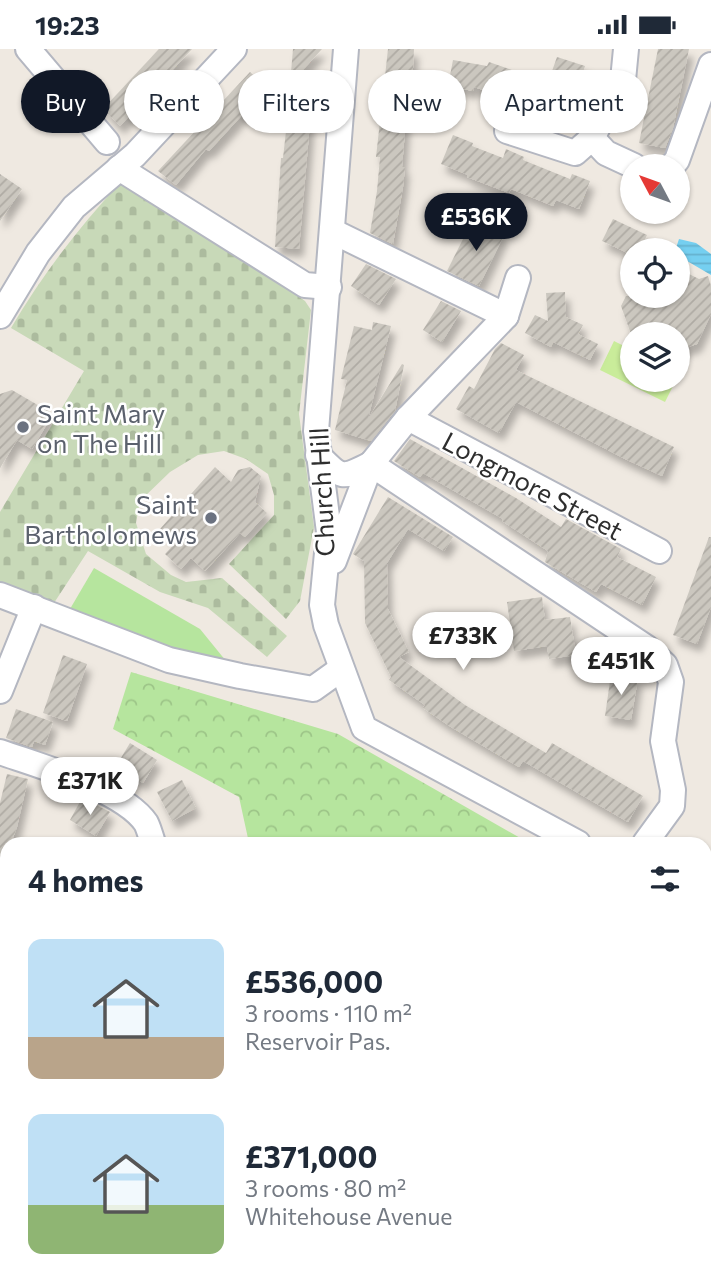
<!DOCTYPE html>
<meta charset="utf-8">
<style>
:root{--surface:#fff;--page:#f2f2f3;--text:#1f2937;--muted:#747a83;--accent:#111827}
body{margin:0;font-family:Commissioner,sans-serif;background:var(--page);color:var(--text);height:100vh;display:flex;flex-direction:column;font-size:26px;white-space:nowrap}
*{box-sizing:border-box;margin:0}
p{font-size:23px;color:var(--muted)}
.icon{flex:none;width:38px;height:38px;fill:none;stroke:currentColor;stroke-width:2;stroke-linecap:round;stroke-linejoin:round}
.map{position:relative;flex:1;overflow:hidden}
.side{position:absolute;left:0px;top:788px;width:712px;height:450px;display:flex;flex-direction:column;background:var(--surface);border-radius:21px 21px 0 0;box-shadow:0 2px 5px #0004}
.side>*{flex:none}
.hud{position:absolute;left:21px;top:21px;width:670px;height:63px;display:flex;gap:14px}
.needle{width:46px;rotate:311deg}
.buttons{position:absolute;left:620px;top:105px;display:grid;gap:14px}
.buttons a{display:grid;place-items:center;width:70px;height:70px;border-radius:50%;background:var(--surface);box-shadow:0 2px 5px #0004;font-size:35px}
.price{position:absolute;translate:-50% -60px;padding:0 16px;border-radius:24px;background:#fff;color:#222;font-size:23px;line-height:46px;filter:drop-shadow(0 2px 4px #0008)}
.price::after{content:'';position:absolute;left:50%;top:42px;width:21px;height:16px;margin-left:-10px;background:inherit;clip-path:polygon(0 0,100% 0,50% 100%)}
.price.current{background:var(--accent);color:#fff}
ul{padding:0;list-style:none}
li{display:flex;align-items:center;gap:21px;height:175px;padding:0 28px}
li span{display:grid;place-items:center;flex:none;width:196px;height:140px;border-radius:14px;color:#555}
li>.icon{margin-inline-start:auto}
span .icon{width:84px;height:84px;fill:#fffc;stroke-width:1}
li b{font-size:30px}
h2{display:flex;justify-content:space-between;align-items:center;height:84px;padding:0 28px;font-size:30px}
.tag{padding:0 24px;border-radius:32px;background:var(--surface);box-shadow:0 2px 5px #0004;font-size:24px;line-height:63px}
.tag.current{background:var(--accent);color:#fff}
.status{display:flex;justify-content:space-between;align-items:center;height:49px;padding:0 35px;background:var(--surface);direction:ltr}
.status svg{height:19px;fill:currentColor}
.map>svg:first-child{display:block}
.grass{fill:#b6e59e}
.cemetery{fill:url(#cemetery-stones)}
.park{fill:url(#park-crowns)}
.pitch{fill:#c9ec9a}
.water{fill:url(#water-rules)}
.building{fill:url(#building-hatch);filter:url(#shadow)}
.lines{fill:none;stroke-linecap:round;stroke-linejoin:round}
.minor-casing{stroke:#b4b7c1;stroke-width:28}
.major-casing{stroke:#c9c9c9;stroke-width:35}
.highway-casing{stroke:#c9c9c9;stroke-width:38}
.minor{stroke:#fff;stroke-width:24}
.major{stroke:#f2d163;stroke-width:32}
.highway{stroke:#ffa35c;stroke-width:35}
.worship-dot{fill:#6b7280;stroke:#fff;stroke-width:2.5}
.labels{text-anchor:middle;dominant-baseline:central;stroke-width:5;stroke-linejoin:round;paint-order:stroke}
.worship-label{font-size:26px;fill:#5b616d;stroke:#fff;text-anchor:start}
.street-label{font-size:26px;fill:#2e2e2e;stroke:#fff}
</style>
<div class="status"><b>19:23</b><svg viewBox="0 0 49 12"><path d="M0 12V9h3v3zM5 12V6h3v6zM10 12V3h3v9zM15 12V0h3v12zM26 1h20v11H26zM47 4h2v5h-2z"/></svg></div>
<div class="map">
<svg width="711" height="1237" viewBox="0 0 711 1237">
<defs>
<pattern id="cemetery-stones" width="16" height="16" patternUnits="userSpaceOnUse" patternTransform="scale(1.75)"><rect width="16" height="16" fill="#c8d9b8"/><path d="M2 7V4a2 2 0 0 1 4 0v3zM10 15v-3a2 2 0 0 1 4 0v3z" fill="#acbb9e"/></pattern>
<pattern id="park-crowns" width="20" height="18" patternUnits="userSpaceOnUse" patternTransform="scale(1.75)"><rect width="20" height="18" fill="#b6e59e"/><path d="M2 6a3 3 0 1 1 6 0M12 15a3 3 0 1 1 6 0" fill="none" stroke="#9dc588"/></pattern>
<pattern id="water-rules" width="6" height="5" patternUnits="userSpaceOnUse" patternTransform="scale(1.75)"><rect width="6" height="5" fill="#75cff0"/><path d="M0 2.5h6" fill="none" stroke="#66b2ce"/></pattern>
<pattern id="building-hatch" width="6" height="6" patternUnits="userSpaceOnUse" patternTransform="scale(1.75)"><rect width="6" height="6" fill="#cbc7bf"/><path d="M-1 1l2-2M0 6l6-6M5 7l2-2" fill="none" stroke="#afaba4"/></pattern>
<filter id="shadow"><feDropShadow dx="4.5" dy="8" stdDeviation="3.5" flood-color="#0004"/></filter>
</defs>
<rect width="100%" height="100%" fill="#efe9e1"/>
<!-- grass -->
<g class="grass">
<path d="M94,519L200,580L226,612L177,600L70,560Z"/>
<path d="M408,1230H487L484,1237H410Z"/>
</g>
<!-- cemetery -->
<path class="cemetery" d="M121,133L249,213L305,252L311,261L299,365L314,478L300,552L286,570L229,515L274,466V446L268,425L246,410L224,402L198,406L170,423L140,452L136,474L146,505L171,526L186,533L222,529L287,587L267,608L208,559L160,543L88,502L54,554L0,535V463L84,322L11,279C42,226 79,178 121,133Z"/>
<!-- park -->
<path class="park" d="M131,623L338,685L529,794H249L239,748L113,680Z"/>
<!-- pitch -->
<path class="pitch" d="M614,292L632,301V331H676L665,353L600,321Z"/>
<!-- water -->
<path class="water" d="M679,190L696,194L711,205V226L682,209L676,199Z"/>
<!-- building -->
<g class="building">
<path d="M159,0H192L120,77L103,60Z"/>
<path d="M293,0H322L290,35Z"/>
<path d="M388,0H414L411,58H407L402,118H405L403,138L393,195L370,184L377,142L380,108H376Z"/>
<path d="M658,0H689L673,79L665,99L639,94Z"/>
<path d="M557,8L585,17L577,42L573,41L564,70L545,65L548,55L541,53Z"/>
<path d="M453,11L487,17L489,13L512,21L504,48L474,38L473,42L448,37Z"/>
<path d="M250,23L267,39L209,102L206,100L176,136L158,122Z"/>
<path d="M291,37L313,39L299,200L275,198L281,109H283Z"/>
<path d="M453,86L473,94L472,97L503,109L506,100L524,108L523,111L570,130L572,125L590,132L579,160L556,151L553,157L511,140L509,144L467,128L468,126L441,115Z"/>
<path d="M0,125L22,140L0,172Z"/>
<path d="M473,170L504,186L479,237L447,222Z"/>
<path d="M613,170L647,186L640,201H632V206L602,192Z"/>
<path d="M366,215L396,230L379,256L351,237Z"/>
<path d="M677,219L699,230L708,227L711,237V265L697,295L677,302V285H631L621,257L626,247H677Z"/>
<path d="M565,243L566,268L583,276L578,285L598,295L590,311L553,293L551,298L525,284L535,266L548,272L546,244Z"/>
<path d="M441,252L461,262L442,293L423,281Z"/>
<path d="M373,273L391,277L368,370L402,315L404,316L395,362L371,392L335,381L347,331L341,330L354,277L372,281Z"/>
<path d="M501,294L524,306L516,321L674,398L662,427L625,410L516,353L499,384L456,360L469,337L474,340L495,300Z"/>
<path d="M12,341L53,365L32,400L17,391L0,419V345Z"/>
<path d="M410,390L516,449L561,478L566,470L621,500L617,508L656,528L642,556L601,535L596,543L545,513L548,502L502,472L503,470L423,424L420,428L394,412Z"/>
<path d="M215,418L231,433L238,421L250,418L261,427L255,453L267,464L245,488L240,484L205,522L191,509L181,520L165,505L175,494L160,480Z"/>
<path d="M388,448L453,488L444,502L408,480L387,514L388,560L409,603L399,608L465,656L546,704L552,694L643,747L628,773L523,712L519,718L451,678L423,659L425,656L389,631L391,628L365,574L364,512L353,505Z"/>
<path d="M709,488H711V558L697,595L673,586Z"/>
<path d="M542,548L545,571L570,568L576,606L549,610L547,597L514,602L507,553Z"/>
<path d="M63,606L87,615L67,672L43,664Z"/>
<path d="M611,625L638,629L631,671L605,667Z"/>
<path d="M16,660L53,673L45,696L34,692L32,698L6,689Z"/>
<path d="M130,694L157,711L143,734L116,717Z"/>
<path d="M7,725L28,730L17,778L11,794H7L5,818L0,817V754Z"/>
<path d="M182,731L196,759L172,772L157,743Z"/>
<path d="M82,749L110,763L96,787L70,771Z"/>
</g>
<g class="lines">
<!-- minor casing -->
<g class="minor-casing">
<g id="minor">
<path d="M28,0L107,93"/>
<path d="M346,0L316,382L329,483L322,556L326,576L364,679L578,794"/>
<path d="M507,82L575,104L592,89L623,31L626,0"/>
<path d="M592,89L606,104L634,117"/>
<path d="M672,117L677,111L711,16"/>
<path d="M119,119L305,236L329,238"/>
<path d="M332,182L506,267"/>
<path d="M0,267L38,204L74,158L135,106L234,0"/>
<path d="M408,369L659,502"/>
<path d="M318,406C341,430 342,430 371,415"/>
<path d="M371,415L647,599L665,616L671,633L663,692L673,741L672,757L645,794"/>
<path d="M334,512L371,415L408,369L506,267L518,229"/>
<path d="M0,546L169,611L240,627L313,640L341,620"/>
<path d="M0,642L34,558"/>
<path d="M0,703C39,717 123,740 146,774C149,780 151,788 153,794"/>
<path d="M705,857L711,856"/>
<path d="M705,908L711,913"/>
<path d="M0,975L7,978"/>
<path d="M708,1009L711,1013"/>
<path d="M705,1099L711,1096"/>
<path d="M198,1237L201,1230"/>
</g>
</g>
<!-- major casing -->
<g class="major-casing">
<g id="major">
<path d="M0,1089L7,1091"/>
<path d="M310,1230L329,1237"/>
</g>
</g>
<!-- highway casing -->
<g class="highway-casing">
<g id="highway">
<path d="M705,945L711,941"/>
<path d="M705,985L711,982"/>
<path d="M393,1230L395,1237"/>
<path d="M504,1230L505,1237"/>
</g>
</g>
<!-- minor -->
<use href="#minor" class="minor"/>
<!-- major -->
<use href="#major" class="major"/>
<!-- highway -->
<use href="#highway" class="highway"/>
</g>
<!-- markers -->
<g class="worship-dot">
<circle cx="23" cy="378" r="7"/>
<circle cx="211" cy="469" r="7"/>
</g>
<g class="labels">
<!-- worship labels -->
<g class="worship-label">
<text x="37" y="363">Saint Mary<tspan x="37" dy="30">on The Hill</tspan></text>
<text x="197" y="454" text-anchor="end">Saint<tspan x="197" dy="30">Bartholomews</tspan></text>
</g>
<!-- street labels -->
<g class="street-label">
<text transform="translate(533 436) rotate(28)">Longmore Street</text>
<text transform="translate(321 443) rotate(-93)">Church Hill</text>
</g>
</g>
</svg>
<div class="buttons">
<a><svg class="needle" viewBox="-14 -14 28 28"><path d="M0-13l5 13h-10z" fill="#e53935"/><path d="M0 13l5-13h-10z" fill="#747a83"/></svg></a>
<a><svg class="icon" aria-label="locate" viewBox="0 0 24 24"><circle cx="12" cy="12" r="6"/><path d="M12 2v4M12 18v4M2 12h4M18 12h4"/></svg></a>
<a><svg class="icon" aria-label="layers" viewBox="0 0 24 24"><path d="M12 4l9 5-9 5-9-5zM3 14l9 5 9-5"/></svg></a>
</div>
<b class="price current" style="left:476px;top:204px">£536K</b>
<b class="price" style="left:463px;top:623px">£733K</b>
<b class="price" style="left:621px;top:648px">£451K</b>
<b class="price" style="left:90px;top:768px">£371K</b>
<div class="hud">
<a class="tag current">Buy</a>
<a class="tag">Rent</a>
<a class="tag">Filters</a>
<a class="tag">New</a>
<a class="tag">Apartment</a>
</div>
<section class="side">
<h2>4 homes<svg class="icon" aria-label="filters" viewBox="0 0 24 24"><path d="M4 7h16M4 17h16"/><circle cx="9" cy="7" r="2"/><circle cx="15" cy="17" r="2"/></svg></h2>
<ul>
<li><span style="background:linear-gradient(#bfe0f5 70%,#b9a48a 0)"><svg class="icon" aria-label="home" viewBox="0 0 24 24"><path d="M3 11l9-7 9 7M6 9v11h12V9"/></svg></span><div><b>£536,000</b><p>3 rooms · 110 m²</p><p>Reservoir Pas.</p></div></li>
<li><span style="background:linear-gradient(#bfe0f5 65%,#8fb573 0)"><svg class="icon" aria-label="home" viewBox="0 0 24 24"><path d="M3 11l9-7 9 7M6 9v11h12V9"/></svg></span><div><b>£371,000</b><p>3 rooms · 80 m²</p><p>Whitehouse Avenue</p></div></li>
</ul>
</section>
</div>
